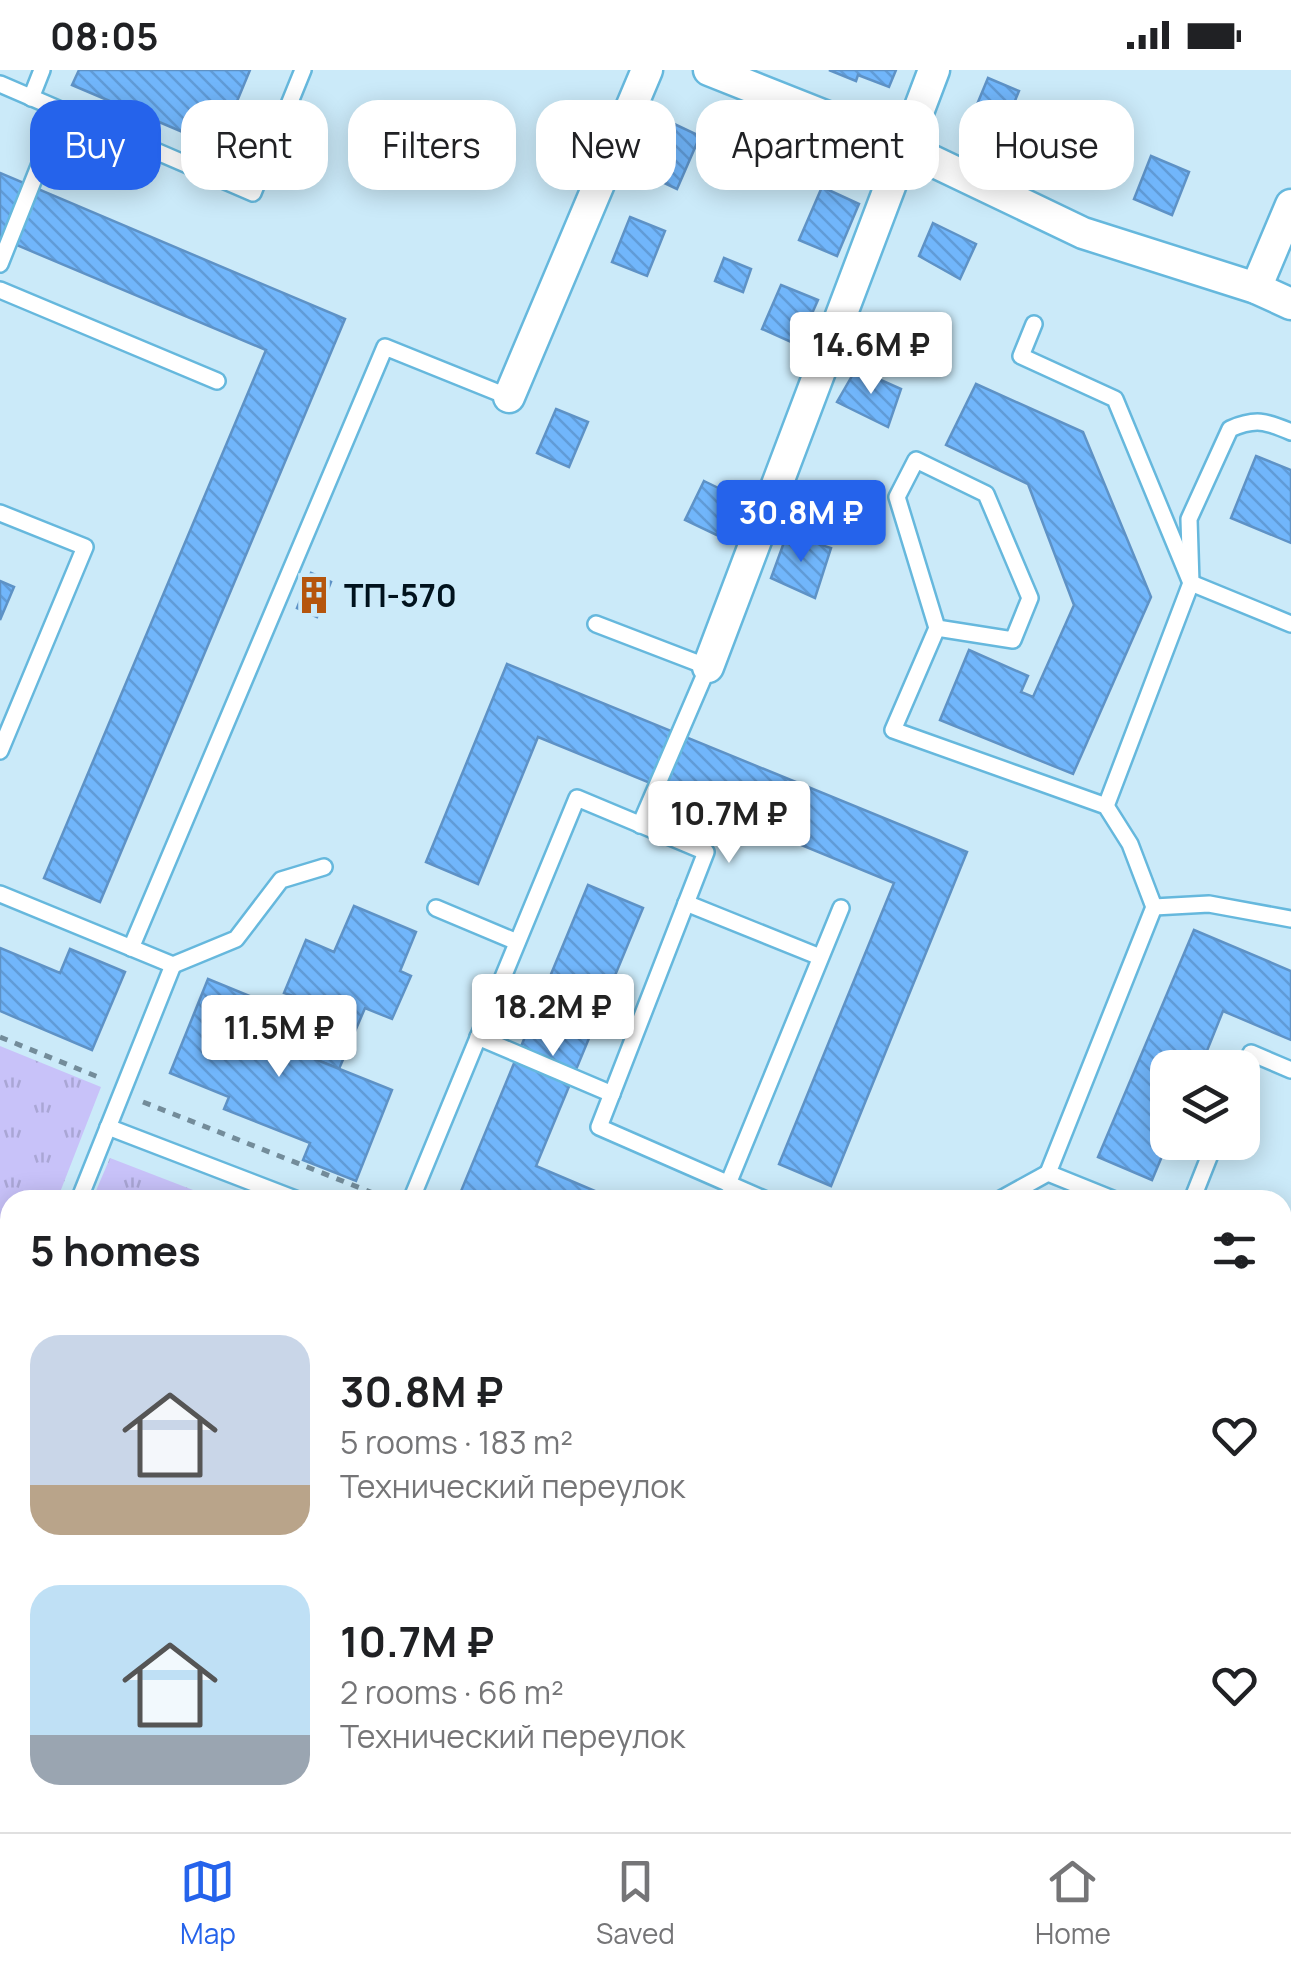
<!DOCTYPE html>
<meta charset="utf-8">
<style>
:root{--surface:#fff;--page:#f6f6f6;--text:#202124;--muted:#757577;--line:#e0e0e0;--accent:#2563eb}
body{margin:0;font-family:Manrope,sans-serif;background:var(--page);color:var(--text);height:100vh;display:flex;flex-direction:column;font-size:38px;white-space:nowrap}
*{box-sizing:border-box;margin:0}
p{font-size:32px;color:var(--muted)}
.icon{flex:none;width:55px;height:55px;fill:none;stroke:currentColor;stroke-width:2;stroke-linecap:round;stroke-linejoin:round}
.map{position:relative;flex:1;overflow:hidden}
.side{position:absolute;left:0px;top:1120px;width:1292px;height:642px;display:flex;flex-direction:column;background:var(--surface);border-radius:30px 30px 0 0;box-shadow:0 5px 25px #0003}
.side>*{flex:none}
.guide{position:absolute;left:30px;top:30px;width:1232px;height:90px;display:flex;gap:20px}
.fabs{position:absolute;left:1150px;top:980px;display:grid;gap:20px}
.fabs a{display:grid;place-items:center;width:110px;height:110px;border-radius:20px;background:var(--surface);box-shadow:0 5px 25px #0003;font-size:50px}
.price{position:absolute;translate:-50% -85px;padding:0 22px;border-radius:10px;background:#fff;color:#222;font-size:32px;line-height:65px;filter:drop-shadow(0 2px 5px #0008)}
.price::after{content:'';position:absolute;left:50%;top:60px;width:30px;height:22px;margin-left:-15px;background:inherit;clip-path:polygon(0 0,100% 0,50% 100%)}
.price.selected{background:var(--accent);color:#fff}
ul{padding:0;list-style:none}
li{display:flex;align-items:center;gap:30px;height:250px;padding:0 30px}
li span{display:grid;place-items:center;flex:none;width:280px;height:200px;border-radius:30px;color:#555}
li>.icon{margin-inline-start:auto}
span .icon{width:120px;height:120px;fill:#fffc;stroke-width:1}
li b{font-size:42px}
h2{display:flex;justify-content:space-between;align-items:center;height:120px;padding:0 30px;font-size:42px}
.tag{padding:0 35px;border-radius:30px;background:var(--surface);box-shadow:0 5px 25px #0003;font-size:35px;line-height:90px}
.tag.selected{background:var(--accent);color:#fff}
.status{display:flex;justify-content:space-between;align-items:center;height:70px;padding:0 50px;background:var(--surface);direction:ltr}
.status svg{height:28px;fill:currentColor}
.tab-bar{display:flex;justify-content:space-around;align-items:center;height:140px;border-top:2px solid var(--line);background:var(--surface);font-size:28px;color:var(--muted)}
.tab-bar a{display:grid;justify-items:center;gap:5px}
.tab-bar .selected{color:var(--accent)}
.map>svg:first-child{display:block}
.grass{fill:url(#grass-tufts)}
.building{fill:url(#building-back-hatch);stroke:#5e92c6;stroke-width:2.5}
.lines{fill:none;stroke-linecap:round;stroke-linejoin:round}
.service-casing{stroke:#66b8dd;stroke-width:20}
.minor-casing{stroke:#66b8dd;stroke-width:35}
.secondary-casing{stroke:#66b8dd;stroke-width:48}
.path{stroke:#738c9a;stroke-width:5;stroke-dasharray:8 8;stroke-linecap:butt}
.service{stroke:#fff;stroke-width:15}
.minor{stroke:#fff;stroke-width:30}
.secondary{stroke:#fff;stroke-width:42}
.labels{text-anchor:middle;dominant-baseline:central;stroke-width:8;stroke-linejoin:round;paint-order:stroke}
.poi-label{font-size:32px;font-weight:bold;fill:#00121d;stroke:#cbeaf9;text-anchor:start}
</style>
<div class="status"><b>08:05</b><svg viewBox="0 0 49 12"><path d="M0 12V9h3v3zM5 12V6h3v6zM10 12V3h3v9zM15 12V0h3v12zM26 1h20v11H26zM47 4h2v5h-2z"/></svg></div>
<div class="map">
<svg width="1291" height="1762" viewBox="0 0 1291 1762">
<defs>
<pattern id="grass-tufts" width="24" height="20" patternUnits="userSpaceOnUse" patternTransform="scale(2.5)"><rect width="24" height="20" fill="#c8c2f9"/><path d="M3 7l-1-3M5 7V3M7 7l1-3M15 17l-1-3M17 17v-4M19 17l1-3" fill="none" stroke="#aaa6d5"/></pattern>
<pattern id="building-back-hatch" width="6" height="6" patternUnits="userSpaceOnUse" patternTransform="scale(2.5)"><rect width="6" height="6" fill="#71b6fb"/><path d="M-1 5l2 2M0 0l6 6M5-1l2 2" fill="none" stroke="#609bd7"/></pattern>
</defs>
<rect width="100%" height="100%" fill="#cbeaf9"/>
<!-- grass -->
<g class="grass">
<path d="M0,976L101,1017L57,1130H10V1174L0,1170Z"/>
<path d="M110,1088L219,1130H92Z"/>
</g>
<!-- building -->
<g class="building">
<path d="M79,0H250L218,77L72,15Z"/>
<path d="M829,0H896L889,17L858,5L856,11Z"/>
<path d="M988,8L1019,21L997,74L966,61Z"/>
<path d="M1052,36L1106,59L1083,114L1028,91Z"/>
<path d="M670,52L700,66L677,119L647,105Z"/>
<path d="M1151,86L1189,102L1172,145L1134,129Z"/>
<path d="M0,103L345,249L100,832L44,808L266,280L0,168Z"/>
<path d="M822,117L859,134L837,186L799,170Z"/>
<path d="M630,147L665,161L647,206L612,192Z"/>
<path d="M933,153L976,174L960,209L919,186Z"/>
<path d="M724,188L751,199L743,222L715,211Z"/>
<path d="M781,215L818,230L798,275L762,259Z"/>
<path d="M856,299L901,319L888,357L837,332Z"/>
<path d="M976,314L1083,362L1151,527L1073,704L940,650L969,580L1028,606L1021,622L1033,627L1074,535L1028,414L946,375Z"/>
<path d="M556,339L588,352L569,397L537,383Z"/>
<path d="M1256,386L1291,400V473L1231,448Z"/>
<path d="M704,411L741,429L723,468L685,450Z"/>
<path d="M787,464L831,478L815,528L771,508Z"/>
<path d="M311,503L331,512L317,547L297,538Z"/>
<path d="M0,511L14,517L0,550Z"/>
<path d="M507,594L967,782L831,1116L779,1094L894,813L538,667L478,814L426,792Z"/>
<path d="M588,815L643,838L536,1096L616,1130H468L459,1126Z"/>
<path d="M354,836L416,862L400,901L411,906L392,949L365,938L339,999L277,974L296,927L284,923L306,870L334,882Z"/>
<path d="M1194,860L1291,901V970L1223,941L1200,998H1168V1072L1152,1110L1098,1087Z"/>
<path d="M0,878L60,903L70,879L125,902L92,980L0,941Z"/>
<path d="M208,909L289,942L277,974L392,1020L356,1111L303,1090L310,1073L224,1039L229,1027L170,1003Z"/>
<path d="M1291,1183V1331L1282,1351V1204Z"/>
<path d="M1282,1405L1291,1408V1470L1282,1466Z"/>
<path d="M0,1476L10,1480V1547L0,1542Z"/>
<path d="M473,1752H542L538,1762H478L470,1759Z"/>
<path d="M777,1752H934L957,1762H773Z"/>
</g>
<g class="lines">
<!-- service casing -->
<g class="service-casing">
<g id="service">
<path d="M0,14L253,123L303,0"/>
<path d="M31,28L42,0"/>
<path d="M0,194L61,41"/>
<path d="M0,220L217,311"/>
<path d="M1034,254L1021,286L1115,329L1191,513L1291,554"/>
<path d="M0,443L85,477L0,681"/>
<path d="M596,554L708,597L640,755"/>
<path d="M937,558L1013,570L1030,528L986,424L916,390L897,427L937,558L893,660L1106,736L1130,774L1154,837L1048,1103L1115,1130"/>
<path d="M1106,736L1191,513L1189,449L1230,359C1255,348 1266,351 1291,362"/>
<path d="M0,824L173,895L79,1130"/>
<path d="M686,833L820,887"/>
<path d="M1154,837L1209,834L1291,849"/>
<path d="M436,838L517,872"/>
<path d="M131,878L385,277L509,327"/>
<path d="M173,895L236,869L281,810L324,797"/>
<path d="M478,967L612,1024"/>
<path d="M1242,1004L1251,983L1291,1000"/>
<path d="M108,1057L298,1130"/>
<path d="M728,1114L841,838"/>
<path d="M411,1130L577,728L706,782L599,1057L766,1130"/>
<path d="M999,1130L1048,1103"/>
<path d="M1192,1130L1215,1072"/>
<path d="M0,1307L10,1287"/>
<path d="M0,1574L10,1578"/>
<path d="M1010,1752L1033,1762"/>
<path d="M94,1762L98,1752"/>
<path d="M157,1762L161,1752"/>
<path d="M424,1762L428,1752"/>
<path d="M570,1762L574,1752"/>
<path d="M751,1762L755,1752"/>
</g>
</g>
<!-- minor casing -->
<g class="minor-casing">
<g id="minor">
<path d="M709,0L903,77L1083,163L1256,218L1291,234"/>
<path d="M1256,218L1291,135"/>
<path d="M509,327L647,0"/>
<path d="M708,597L934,0"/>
</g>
</g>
<!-- secondary casing -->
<g class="secondary-casing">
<g id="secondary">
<path d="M0,1209L10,1213"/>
<path d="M1282,1739L1291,1743"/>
</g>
</g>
<!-- path -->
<g class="path">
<path d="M0,967L103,1009"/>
<path d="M143,1032L388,1129"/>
<path d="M1282,1500L1291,1503"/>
<path d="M1112,1752L1135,1762"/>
</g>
<!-- service -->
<use href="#service" class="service"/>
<!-- minor -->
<use href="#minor" class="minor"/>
<!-- secondary -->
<use href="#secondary" class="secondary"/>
</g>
<!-- icons -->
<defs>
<g id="building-bare" transform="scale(3)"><path d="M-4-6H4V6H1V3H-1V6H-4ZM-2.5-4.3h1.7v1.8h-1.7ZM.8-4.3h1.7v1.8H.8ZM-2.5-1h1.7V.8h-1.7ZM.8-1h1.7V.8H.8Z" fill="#b5550d" stroke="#cbeaf9" stroke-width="2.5" paint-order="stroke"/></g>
</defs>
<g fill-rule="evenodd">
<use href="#building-bare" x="314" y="525"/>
</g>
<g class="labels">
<!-- poi labels -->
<g class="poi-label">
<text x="344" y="525">ТП-570</text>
</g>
</g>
</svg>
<div class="fabs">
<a><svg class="icon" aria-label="layers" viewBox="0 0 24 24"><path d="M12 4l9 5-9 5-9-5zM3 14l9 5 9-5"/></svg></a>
</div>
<b class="price" style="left:871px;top:327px">14.6M ₽</b>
<b class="price selected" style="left:801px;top:495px">30.8M ₽</b>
<b class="price" style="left:729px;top:796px">10.7M ₽</b>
<b class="price" style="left:553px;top:989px">18.2M ₽</b>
<b class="price" style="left:279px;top:1010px">11.5M ₽</b>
<div class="guide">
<a class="tag selected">Buy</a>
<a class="tag">Rent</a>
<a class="tag">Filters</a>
<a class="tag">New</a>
<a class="tag">Apartment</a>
<a class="tag">House</a>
</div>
<section class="side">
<h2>5 homes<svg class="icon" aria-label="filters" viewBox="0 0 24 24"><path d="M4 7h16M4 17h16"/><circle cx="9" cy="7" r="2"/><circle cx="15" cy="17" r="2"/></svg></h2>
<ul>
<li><span style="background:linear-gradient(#c9d6e8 75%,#b9a48a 0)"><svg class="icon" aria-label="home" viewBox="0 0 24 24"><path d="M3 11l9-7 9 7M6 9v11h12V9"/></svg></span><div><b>30.8M ₽</b><p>5 rooms · 183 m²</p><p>Технический переулок</p></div><svg class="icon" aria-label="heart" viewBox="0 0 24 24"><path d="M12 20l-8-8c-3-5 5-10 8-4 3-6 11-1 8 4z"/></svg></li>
<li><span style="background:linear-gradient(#bfe0f5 75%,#9aa5b1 0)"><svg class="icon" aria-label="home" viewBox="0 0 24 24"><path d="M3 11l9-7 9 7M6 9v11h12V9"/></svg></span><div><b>10.7M ₽</b><p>2 rooms · 66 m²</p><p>Технический переулок</p></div><svg class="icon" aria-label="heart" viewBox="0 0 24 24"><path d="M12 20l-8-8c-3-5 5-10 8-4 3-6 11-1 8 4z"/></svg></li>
</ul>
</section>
</div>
<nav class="tab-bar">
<a class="selected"><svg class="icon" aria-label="map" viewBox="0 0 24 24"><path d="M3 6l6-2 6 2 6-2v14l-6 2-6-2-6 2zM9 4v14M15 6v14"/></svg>Map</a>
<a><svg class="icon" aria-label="saved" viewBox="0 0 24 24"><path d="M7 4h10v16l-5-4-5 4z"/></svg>Saved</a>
<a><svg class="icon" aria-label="home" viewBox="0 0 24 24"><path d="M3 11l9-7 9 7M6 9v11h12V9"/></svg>Home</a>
</nav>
